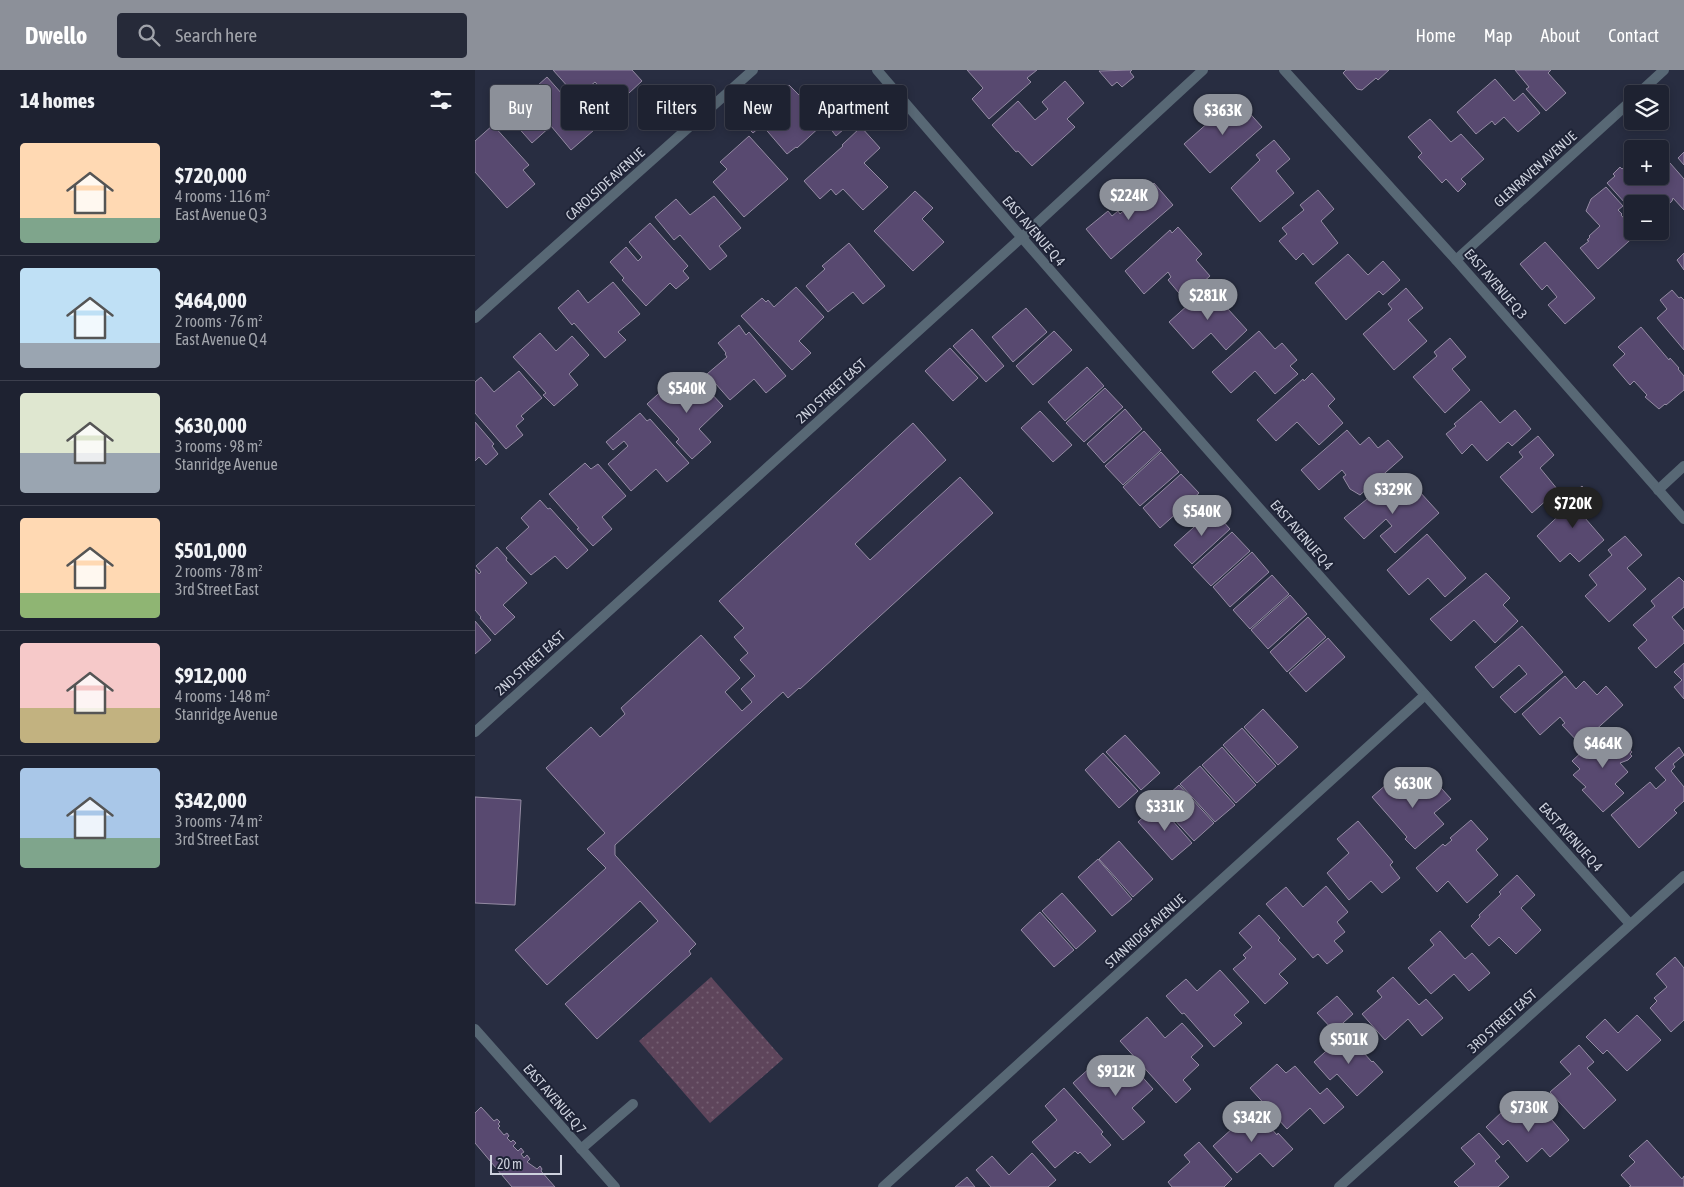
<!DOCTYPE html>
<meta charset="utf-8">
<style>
:root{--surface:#1e2231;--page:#262a39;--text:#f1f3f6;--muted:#a1a4ab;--line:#3c3f4d;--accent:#8c9099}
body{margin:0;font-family:"Asap Condensed",sans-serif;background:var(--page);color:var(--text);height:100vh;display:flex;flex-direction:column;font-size:19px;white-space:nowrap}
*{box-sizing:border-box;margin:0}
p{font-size:16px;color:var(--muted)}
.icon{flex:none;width:28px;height:28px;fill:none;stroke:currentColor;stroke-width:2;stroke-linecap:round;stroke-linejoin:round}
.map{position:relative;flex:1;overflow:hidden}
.panel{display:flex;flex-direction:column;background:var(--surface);width:475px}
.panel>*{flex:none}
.banner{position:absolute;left:15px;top:15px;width:475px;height:45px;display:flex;gap:10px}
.controls{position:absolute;left:1149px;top:15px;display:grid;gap:10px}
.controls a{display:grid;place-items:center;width:45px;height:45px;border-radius:5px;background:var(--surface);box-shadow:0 2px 8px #0003,0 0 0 1px var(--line);font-size:25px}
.scale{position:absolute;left:15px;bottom:12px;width:72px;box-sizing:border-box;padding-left:5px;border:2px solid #cdd1dd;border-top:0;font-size:14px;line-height:18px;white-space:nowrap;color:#cdd1dd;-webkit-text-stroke:4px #1e2336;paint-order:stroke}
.price{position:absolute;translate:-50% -42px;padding:0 11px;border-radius:18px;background:var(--accent);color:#fff;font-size:16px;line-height:32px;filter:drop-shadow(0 1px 2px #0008)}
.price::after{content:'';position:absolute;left:50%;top:30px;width:15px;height:11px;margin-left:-8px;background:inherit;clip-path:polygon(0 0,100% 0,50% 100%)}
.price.current{background:#222;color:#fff}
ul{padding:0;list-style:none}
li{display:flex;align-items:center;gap:15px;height:125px;padding:0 20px}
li+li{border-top:1px solid var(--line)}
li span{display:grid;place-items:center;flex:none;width:140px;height:100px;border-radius:5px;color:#555}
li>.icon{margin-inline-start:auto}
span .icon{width:60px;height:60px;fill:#fffc;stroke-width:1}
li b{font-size:21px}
h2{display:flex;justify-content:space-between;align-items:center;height:60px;padding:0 20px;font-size:21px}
.chip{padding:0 18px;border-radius:5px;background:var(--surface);box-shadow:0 2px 8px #0003,0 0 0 1px var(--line);font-size:18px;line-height:45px}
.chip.current{background:var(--accent);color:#fff}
header{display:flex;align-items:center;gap:30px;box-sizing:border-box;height:70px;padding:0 25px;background:var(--accent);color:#fff}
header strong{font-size:24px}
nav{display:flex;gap:28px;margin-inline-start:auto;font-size:18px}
.search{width:350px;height:45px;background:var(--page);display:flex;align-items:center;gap:12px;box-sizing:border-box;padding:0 18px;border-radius:5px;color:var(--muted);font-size:19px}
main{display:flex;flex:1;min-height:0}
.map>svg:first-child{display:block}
.green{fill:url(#green-dots)}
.building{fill:#584970;stroke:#948ba3}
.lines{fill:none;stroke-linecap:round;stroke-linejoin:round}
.lane{stroke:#586875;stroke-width:10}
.street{stroke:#586875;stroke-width:10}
.labels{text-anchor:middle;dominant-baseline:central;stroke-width:4;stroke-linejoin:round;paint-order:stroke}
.street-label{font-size:14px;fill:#cdd1dd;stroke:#1e2336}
</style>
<header>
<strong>Dwello</strong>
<div class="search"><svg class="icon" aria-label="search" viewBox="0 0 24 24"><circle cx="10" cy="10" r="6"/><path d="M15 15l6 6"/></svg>Search here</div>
<nav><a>Home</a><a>Map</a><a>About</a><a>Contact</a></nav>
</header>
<main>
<section class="panel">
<h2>14 homes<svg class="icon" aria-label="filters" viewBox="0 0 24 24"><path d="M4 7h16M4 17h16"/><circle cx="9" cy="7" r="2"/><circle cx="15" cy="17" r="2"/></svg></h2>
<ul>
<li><span style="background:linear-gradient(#ffd9b3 75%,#7fa58c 0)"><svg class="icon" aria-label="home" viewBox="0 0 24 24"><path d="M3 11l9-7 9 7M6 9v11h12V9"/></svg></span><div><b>$720,000</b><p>4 rooms · 116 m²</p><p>East Avenue Q 3</p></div></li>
<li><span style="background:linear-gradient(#bfe0f5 75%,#9aa5b1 0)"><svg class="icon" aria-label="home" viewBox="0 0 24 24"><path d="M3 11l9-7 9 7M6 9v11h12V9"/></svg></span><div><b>$464,000</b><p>2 rooms · 76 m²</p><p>East Avenue Q 4</p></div></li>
<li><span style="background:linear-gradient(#dfe7d0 60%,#9aa5b1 0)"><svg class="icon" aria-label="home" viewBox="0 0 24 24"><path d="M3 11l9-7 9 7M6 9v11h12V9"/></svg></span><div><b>$630,000</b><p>3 rooms · 98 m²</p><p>Stanridge Avenue</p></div></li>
<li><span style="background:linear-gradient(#ffd9b3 75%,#8fb573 0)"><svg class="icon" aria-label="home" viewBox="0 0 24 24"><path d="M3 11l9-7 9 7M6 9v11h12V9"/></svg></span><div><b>$501,000</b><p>2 rooms · 78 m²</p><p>3rd Street East</p></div></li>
<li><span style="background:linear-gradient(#f6c9c9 65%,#c2b280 0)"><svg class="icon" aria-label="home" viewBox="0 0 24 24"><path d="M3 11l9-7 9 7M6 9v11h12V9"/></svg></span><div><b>$912,000</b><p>4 rooms · 148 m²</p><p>Stanridge Avenue</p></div></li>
<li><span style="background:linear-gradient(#a9c7e8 70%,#7fa58c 0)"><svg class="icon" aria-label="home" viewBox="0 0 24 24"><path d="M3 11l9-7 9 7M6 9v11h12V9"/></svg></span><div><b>$342,000</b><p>3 rooms · 74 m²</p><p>3rd Street East</p></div></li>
</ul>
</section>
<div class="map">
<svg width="1209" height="1117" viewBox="0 0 1209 1117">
<defs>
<pattern id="green-dots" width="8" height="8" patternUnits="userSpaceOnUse" patternTransform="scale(1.25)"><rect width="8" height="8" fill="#5e455b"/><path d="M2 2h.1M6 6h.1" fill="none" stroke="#745f72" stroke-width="1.8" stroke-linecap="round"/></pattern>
</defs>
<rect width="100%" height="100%" fill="#282d41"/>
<!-- green -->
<path class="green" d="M236,907L308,989L235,1053L164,971Z"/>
<!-- building -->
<g class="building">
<path d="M78,0H157L167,11L141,35L120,12L102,27Z"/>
<path d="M492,0H562L552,8L556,12L514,49L497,29L508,18Z"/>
<path d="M657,0L655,2L659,7L647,17L642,12L637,16L624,1Z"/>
<path d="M871,0H914L903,10L901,8L887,20L882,19L868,3Z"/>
<path d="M1040,0H1076L1073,3L1091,23L1071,41L1051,19L1054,17Z"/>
<path d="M72,7L119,60L96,80L76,56L57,73L31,44Z"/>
<path d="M1020,9L1039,31L1048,23L1065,43L1043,62L1029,47L1020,55L1017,51L1001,64L982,42Z"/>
<path d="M590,11L609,33L592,49L600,57L557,96L543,81L541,82L517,55L543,31L560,50L573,39L567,32Z"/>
<path d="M314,15L334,35L350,19L369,39L367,40L377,52L361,66L352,54L350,56L348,54L322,78L321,77L312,84L287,55L278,63L270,55Z"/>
<path d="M761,28L787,57L735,103L709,74Z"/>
<path d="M955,49L976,72L986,64L1009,89L986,109L991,114L983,122L971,109L967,113L943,87L947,83L933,67Z"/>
<path d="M18,55L54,95L48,100L60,114L32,138L0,102V71Z"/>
<path d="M386,57L405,78L389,93L413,117L388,140L368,119L361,125L356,119L345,129L329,111L368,76L367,75Z"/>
<path d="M274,66L313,109L269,147L238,112L252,99L245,92Z"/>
<path d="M799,70L815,89L801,101L819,123L785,152L756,118L785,90L781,85Z"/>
<path d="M1209,82V95L1203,88Z"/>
<path d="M1154,93L1158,97V106H1166L1169,110L1173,106H1185V101L1195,93L1209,109V140L1198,128L1197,131L1185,142V134H1167L1159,125L1150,133L1132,113L1140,106L1138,104L1145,97L1147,99Z"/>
<path d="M679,113L698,135L636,189L611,159L633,141L637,146L643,141L645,144Z"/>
<path d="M1131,117L1148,136L1143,140L1147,144L1146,145L1158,158V161L1163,163L1123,199L1105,178L1114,171L1112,170L1115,167L1114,166L1125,156L1111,141L1116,129Z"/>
<path d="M843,120L859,139L846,151L863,173L838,195L828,183L821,190L804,171L812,164L807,158L829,140L825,135Z"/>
<path d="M440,121L458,138L447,149L469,172L438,201L399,161Z"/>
<path d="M239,126L266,158L244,176L252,186L235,200L205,165L199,170L180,147L201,129L215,145Z"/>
<path d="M175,153L213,196L208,201L214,208L201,219L195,213L171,236L147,210L149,208L135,192L151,177L163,191L167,187L154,172Z"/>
<path d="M703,157L727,184L721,190L735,206L709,229L693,210L696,207L693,202L669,224L650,201L695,160L697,163Z"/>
<path d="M1070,172L1120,228L1090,254L1073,235L1082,227L1072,215L1067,220L1045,194Z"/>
<path d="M374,173L410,216L388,234L378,222L353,242L331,216L350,199L347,196Z"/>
<path d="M1209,183V200L1202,190Z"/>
<path d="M873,184L893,205L908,191L925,210L908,225L904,221L871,250L840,213Z"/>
<path d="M138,212L165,244L143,262L151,270L130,288L99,253L97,255L83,238L103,220L113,233Z"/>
<path d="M321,217L349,247L324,271L336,283L317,300L266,246L287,228L291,232L293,230L299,237Z"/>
<path d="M733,217L772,260L751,280L736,263L718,279L694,252Z"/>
<path d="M931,218L948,238L933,250L952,271L919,300L888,264L917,239L913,234Z"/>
<path d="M1197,220L1204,228L1206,227L1209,230V280L1182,248L1192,239L1185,230Z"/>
<path d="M551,238L572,262L538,292L517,267Z"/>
<path d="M264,255L271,265L274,262L311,306L291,323L279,309L255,330L232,304L252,287L250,284L251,283L243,273Z"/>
<path d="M1166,257L1194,290L1195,288L1204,298L1203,299L1209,306V320L1191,335L1190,334L1184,339L1170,327L1172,325L1159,311L1155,315L1138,295L1150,284L1143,277Z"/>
<path d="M497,259L529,296L511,312L478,276Z"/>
<path d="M579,261L597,280L558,315L541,296Z"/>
<path d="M784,261L800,279L807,273L822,290L815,296L823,304L800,324L780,301L756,323L737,302Z"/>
<path d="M65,263L81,281L97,266L114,285L94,304L103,315L79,336L68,325L71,323L38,287Z"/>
<path d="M975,268L991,287L977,299L995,320L970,343L938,307L962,286L959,282Z"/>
<path d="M475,278L503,308L478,331L450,301Z"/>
<path d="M612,297L629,316L590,351L573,332Z"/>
<path d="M44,301L67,328L46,346L49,349L41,356L48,365L31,379L0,343V312L6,307L19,322Z"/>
<path d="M837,303L860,329L853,336L868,353L844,375L822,352L801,371L782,350L828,309L829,311Z"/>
<path d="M219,305L248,336L224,359L236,372L217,389L201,372L204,369L172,334L192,316L199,324Z"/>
<path d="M630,318L648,337L609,372L591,353Z"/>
<path d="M1006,331L1025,353L1040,340L1056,359L1037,376L1033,372L1012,391L997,374L987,384L971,364L981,356L979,354Z"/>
<path d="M650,339L667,359L629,393L612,374Z"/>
<path d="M565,341L597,375L578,392L546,358Z"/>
<path d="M165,343L172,351L175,349L214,393L192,412L181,399L156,421L133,394L153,376L149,371L138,380L131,372Z"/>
<path d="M0,352L19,374L17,376L23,384L11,395L4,387L0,391Z"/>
<path d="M438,353L471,390L380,474L395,490L485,407L518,443L325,619L324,618L313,628L308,622L140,775V785L221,874L214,881L216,884L122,969L90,934L183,851L165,831L72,915L40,880L131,798L112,779L130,763L71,698L116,657L125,667L150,644L146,638L226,565L265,608L250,622L267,641L277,632L266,619L280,606L265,590L273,583L259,567L269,558L244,531Z"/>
<path d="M872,360L885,375L894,367L903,378L913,370L928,387L885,425L875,419L868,407L871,405L867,400L844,420L826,400Z"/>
<path d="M669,361L686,380L648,415L630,396Z"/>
<path d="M1063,366L1079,385L1065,398L1083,420L1057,443L1025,407L1048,387L1044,382Z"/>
<path d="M686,382L704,402L665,436L648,417Z"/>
<path d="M110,393L116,399L123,394L151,426L127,447L137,459L118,476L102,459L104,458L74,424Z"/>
<path d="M706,404L724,423L685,458L668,438Z"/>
<path d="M915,410L934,430L944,421L964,443L920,483L905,466L917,456L911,449L889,469L869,448Z"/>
<path d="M1107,416L1124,436L1110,448L1129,470L1104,492L1095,483L1085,492L1062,466L1093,437L1089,432Z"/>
<path d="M65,430L73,439L75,438L113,480L92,499L80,486L56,505L31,478L54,457L46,448Z"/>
<path d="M738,440L755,459L717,494L699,475Z"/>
<path d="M757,462L775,481L736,516L718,497Z"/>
<path d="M952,464L991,508L970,527L953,508L934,525L912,500Z"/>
<path d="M1150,466L1167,485L1152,498L1171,519L1134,552L1110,526L1122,515L1114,505L1137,485L1133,480Z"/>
<path d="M22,477L32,488L31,490L52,513L28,535L40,547L20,565L5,548L6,547L0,540V499L4,504L6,502L1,496Z"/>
<path d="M777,482L794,502L755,537L738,517Z"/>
<path d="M1011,503L1035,528L1028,535L1043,551L1020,573L999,550L976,571L955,549Z"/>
<path d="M797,505L814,524L775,559L758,540Z"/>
<path d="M1204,507L1209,512V537L1197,547L1209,561V573L1181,598L1163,578L1172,570L1158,555L1180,536L1176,531Z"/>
<path d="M815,525L832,544L793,579L776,560Z"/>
<path d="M833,547L851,567L812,602L795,582Z"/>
<path d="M0,551L16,570L0,584Z"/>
<path d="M1047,556L1088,602L1040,643L1025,627L1052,604L1044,595L1018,618L1000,597Z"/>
<path d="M853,568L870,587L831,622L814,603Z"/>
<path d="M1209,593V629L1199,617L1207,610L1199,602Z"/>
<path d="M1090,606L1101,619L1109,611L1122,625L1131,616L1148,635L1105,674L1087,655L1090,653L1085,647L1065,665L1047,644Z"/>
<path d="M788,639L823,677L803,695L769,657Z"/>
<path d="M1134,657L1157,682L1155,684L1157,686L1153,690L1145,693L1153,702L1140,714L1149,723L1128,742L1107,720L1111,717L1098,705L1105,699L1097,691Z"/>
<path d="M767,658L801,696L782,713L748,675Z"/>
<path d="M650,665L685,703L666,720L631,682Z"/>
<path d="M747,677L781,715L761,733L727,695Z"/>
<path d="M1204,677L1209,685L1198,694L1200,697L1196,701L1209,717V731L1199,740L1202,743L1164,778L1136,745L1175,712L1181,719L1191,710L1180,698Z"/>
<path d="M628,683L663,721L644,738L610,700Z"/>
<path d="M725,696L760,735L740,752L705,714Z"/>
<path d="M921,706L939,725L958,709L976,729L959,743L969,754L940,779L930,769L932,767L897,727Z"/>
<path d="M704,715L739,753L719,771L684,733Z"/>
<path d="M0,727L46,730L40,835L0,833Z"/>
<path d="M683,734L717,773L697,790L663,752Z"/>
<path d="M996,750L1013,769L1001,780L1023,805L992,833L973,811L962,822L941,798L968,774L970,776L977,770L975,768Z"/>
<path d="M883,751L918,792L915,795L925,808L907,823L896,811L874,830L852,803L874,783L862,769Z"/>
<path d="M644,771L678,809L658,827L624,789Z"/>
<path d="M623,789L657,829L637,846L603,807Z"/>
<path d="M1042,805L1060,825L1046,838L1066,860L1041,884L1024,867L1014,876L996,856L1005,847L1004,845L1026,824L1024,822Z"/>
<path d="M851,816L873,842L862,852L870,862L859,871L868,881L852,894L843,884L838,888L791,834L811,817L828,837Z"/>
<path d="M587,823L621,861L601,879L567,841Z"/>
<path d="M565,842L599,880L579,897L546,860Z"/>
<path d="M784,845L805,868L803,870L821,889L804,904L813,913L790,934L758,899L771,888L768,885L777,877L764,863Z"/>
<path d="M965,861L990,889L997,883L1015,903L994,921L979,904L956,924L933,898L959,875L955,870Z"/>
<path d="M1200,887L1209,898V950L1196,962L1175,938L1182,931L1179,928L1192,917L1181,904Z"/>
<path d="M745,900L774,932L759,945L767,953L739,977L709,943L707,944L691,926L711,909L722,921Z"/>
<path d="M918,907L944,935L951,929L968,948L947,966L933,949L910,970L887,944L907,927L902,921Z"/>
<path d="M862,926L878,944L859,961L842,943Z"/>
<path d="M1162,945L1186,970L1152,1001L1132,980L1128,984L1111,967L1130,949L1143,963Z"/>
<path d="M672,947L690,968L707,953L728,976L716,987L724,995L708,1010L716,1019L701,1033L645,971Z"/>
<path d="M871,963L897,992L898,991L908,1002L882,1026L862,1004L855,1010L839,992Z"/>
<path d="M1104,975L1119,992L1112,998L1141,1030L1109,1059L1075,1022L1096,1004L1085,992Z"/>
<path d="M654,992L678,1019L657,1038L670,1052L648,1070L598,1013L617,996L631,1012Z"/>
<path d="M802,994L811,1003L820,996L845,1024L852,1018L869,1037L849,1054L835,1038L812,1059L775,1018Z"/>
<path d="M589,1018L628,1062L626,1064L636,1075L615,1093L605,1082L603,1084L600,1081L580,1098L557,1072L582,1050L570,1036Z"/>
<path d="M1065,1036L1094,1070L1075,1087L1067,1078L1052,1092L1033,1070L1028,1075L1011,1057L1029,1040L1041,1053L1055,1041L1057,1043Z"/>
<path d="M6,1037L19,1051L22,1049L25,1052L23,1054L25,1056L23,1058L29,1065L32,1063L34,1066L32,1068L36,1072L38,1070L41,1073L38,1076L43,1081L46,1078L49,1082L46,1084L49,1088L52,1085L55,1089L52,1092L62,1099L65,1096L67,1099L66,1101L80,1117H37L0,1073V1043Z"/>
<path d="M779,1039L802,1065L803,1063L818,1079L798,1097L785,1083L762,1103L738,1076Z"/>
<path d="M1004,1063L1025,1087L1020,1091L1034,1107L1023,1117H984L979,1112L1000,1094L986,1078Z"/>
<path d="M1172,1070L1207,1109L1209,1106V1117H1154L1156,1116L1146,1105L1160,1092L1154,1086Z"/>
<path d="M724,1072L757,1109L749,1117H697L693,1112L715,1092L709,1085Z"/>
<path d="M557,1083L581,1110L573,1117H516L501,1100L517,1086L534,1105Z"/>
<path d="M492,1107L500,1117H480Z"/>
</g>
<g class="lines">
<!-- lane -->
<path class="lane" d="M106,1079L158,1034"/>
<!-- street -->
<g class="street">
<path d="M402,0C649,288 902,572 1155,854"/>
<path d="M809,0L981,190L1209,449"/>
<path d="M1163,24L1189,0"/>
<path d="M981,190L1158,29"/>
<path d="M0,248L278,0"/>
<path d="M1183,420L1209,396"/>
<path d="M0,662L546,168L728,0"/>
<path d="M0,959L140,1117"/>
<path d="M408,1117L950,625"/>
<path d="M864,1117L1209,806"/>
</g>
</g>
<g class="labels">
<!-- street labels -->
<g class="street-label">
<text transform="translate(1060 99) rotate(-42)">GLENRAVEN AVENUE</text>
<text transform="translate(130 114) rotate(-42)">CAROLSIDE AVENUE</text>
<text transform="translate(559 161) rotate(49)">EAST AVENUE Q 4</text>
<text transform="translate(1021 214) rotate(49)">EAST AVENUE Q 3</text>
<text transform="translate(356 321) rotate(-42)">2ND STREET EAST</text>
<text transform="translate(827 465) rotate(49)">EAST AVENUE Q 4</text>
<text transform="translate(55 593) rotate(-42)">2ND STREET EAST</text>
<text transform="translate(1096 767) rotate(48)">EAST AVENUE Q 4</text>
<text transform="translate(670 861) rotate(-42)">STANRIDGE AVENUE</text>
<text transform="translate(1027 951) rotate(-42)">3RD STREET EAST</text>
<text transform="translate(80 1029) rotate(49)">EAST AVENUE Q 7</text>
</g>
</g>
</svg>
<div class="controls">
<a><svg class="icon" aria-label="layers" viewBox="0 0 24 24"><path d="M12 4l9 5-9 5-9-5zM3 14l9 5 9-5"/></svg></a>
<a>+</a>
<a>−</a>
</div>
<div class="scale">20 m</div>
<b class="price" style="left:748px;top:66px">$363K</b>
<b class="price" style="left:654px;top:151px">$224K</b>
<b class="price" style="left:733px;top:251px">$281K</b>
<b class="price" style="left:212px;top:344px">$540K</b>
<b class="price" style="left:918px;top:445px">$329K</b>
<b class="price current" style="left:1098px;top:459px">$720K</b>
<b class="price" style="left:727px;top:467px">$540K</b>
<b class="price" style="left:1128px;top:699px">$464K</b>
<b class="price" style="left:938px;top:739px">$630K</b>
<b class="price" style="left:690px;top:762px">$331K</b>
<b class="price" style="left:874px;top:995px">$501K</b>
<b class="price" style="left:641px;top:1027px">$912K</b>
<b class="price" style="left:1054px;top:1063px">$730K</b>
<b class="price" style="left:777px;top:1073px">$342K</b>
<div class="banner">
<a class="chip current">Buy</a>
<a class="chip">Rent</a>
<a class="chip">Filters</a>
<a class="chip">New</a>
<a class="chip">Apartment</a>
</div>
</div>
</main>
